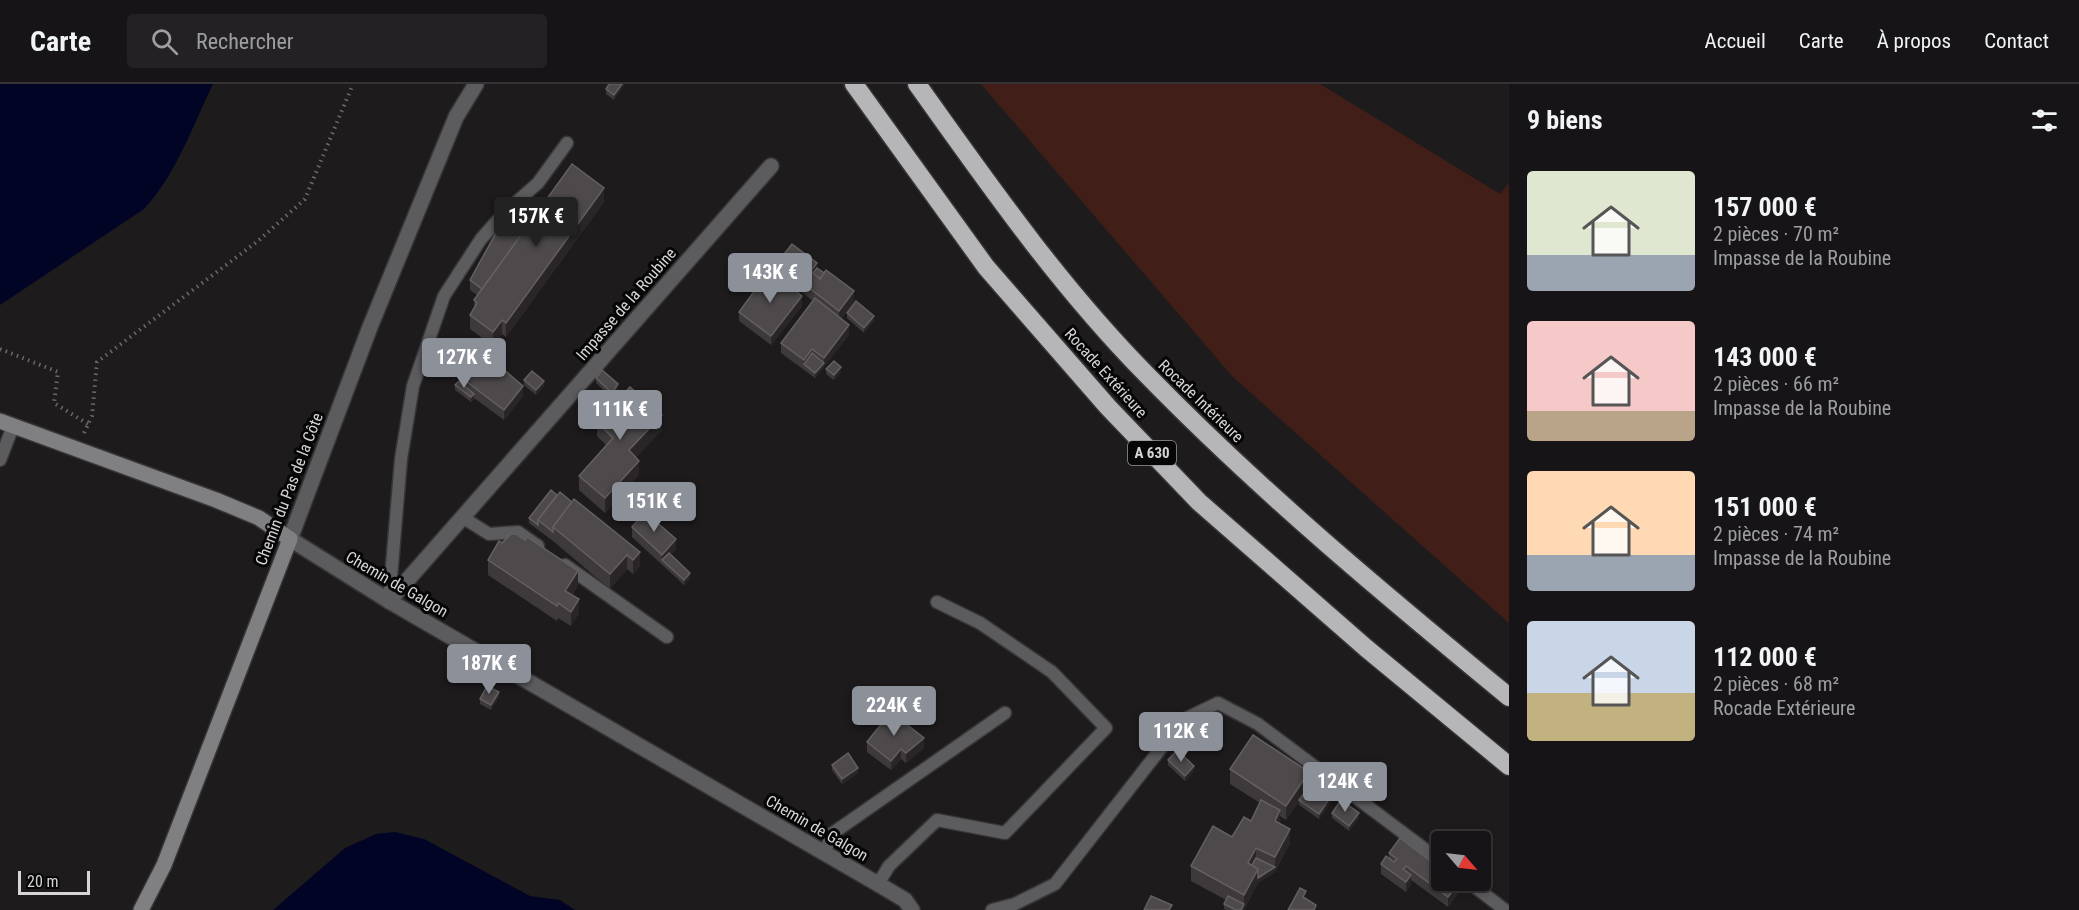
<!DOCTYPE html>
<html lang="fr">
<meta charset="utf-8">
<style>
:root{--surface:#161416;--page:#232123;--text:#f1f3f6;--muted:#9e9ea1;--line:#353335;--accent:#8c9099}
body{margin:0;font-family:"Roboto Condensed",sans-serif;background:var(--page);color:var(--text);height:100vh;display:flex;flex-direction:column;font-size:22px;white-space:nowrap}
*{box-sizing:border-box;margin:0}
p{font-size:20px;color:var(--muted)}
.icon{flex:none;width:33px;height:33px;fill:none;stroke:currentColor;stroke-width:2;stroke-linecap:round;stroke-linejoin:round}
.map{position:relative;flex:1;overflow:hidden}
.details{display:flex;flex-direction:column;background:var(--surface);width:570px}
.details>*{flex:none}
.needle{width:39px;rotate:118deg}
.tools{position:absolute;left:1431px;top:747px;display:grid;gap:12px}
.tools a{display:grid;place-items:center;width:60px;height:60px;border-radius:6px;background:var(--surface);box-shadow:0 3px 9px #0003,0 0 0 2px var(--line);font-size:30px}
.scale{position:absolute;left:18px;bottom:15px;width:72px;box-sizing:border-box;padding-left:6px;border:3px solid #d7d5d6;border-top:0;font-size:16px;line-height:21px;white-space:nowrap;color:#d7d5d6;-webkit-text-stroke:4px #070607;paint-order:stroke}
.price{position:absolute;translate:-50% -51px;padding:0 14px;border-radius:6px;background:var(--accent);color:#fff;font-size:20px;line-height:39px;filter:drop-shadow(0 2px 3px #0008)}
.price::after{content:'';position:absolute;left:50%;top:36px;width:18px;height:14px;margin-left:-9px;background:inherit;clip-path:polygon(0 0,100% 0,50% 100%)}
.price.on{background:#222;color:#fff}
ul{padding:0;list-style:none}
li{display:flex;align-items:center;gap:18px;height:150px;padding:0 18px}
li span{display:grid;place-items:center;flex:none;width:168px;height:120px;border-radius:6px;color:#555}
li>.icon{margin-inline-start:auto}
span .icon{width:72px;height:72px;fill:#fffc;stroke-width:1}
li b{font-size:26px}
h2{display:flex;justify-content:space-between;align-items:center;height:72px;padding:0 18px;font-size:26px}
header{display:flex;align-items:center;gap:36px;box-sizing:border-box;height:84px;padding:0 30px;background:var(--surface);border-bottom:2px solid var(--line)}
header strong{font-size:28px}
nav{display:flex;gap:33px;margin-inline-start:auto;font-size:21px}
.search{width:420px;height:54px;background:var(--page);display:flex;align-items:center;gap:15px;box-sizing:border-box;padding:0 21px;border-radius:6px;color:var(--muted);font-size:22px}
main{display:flex;flex:1;min-height:0}
.map>svg:first-child{display:block}
.green{fill:#411f18}
.water{fill:#020426}
.lines{fill:none;stroke-linecap:round;stroke-linejoin:round}
.service-casing{stroke:#383537;stroke-width:15}
.minor-casing{stroke:#383537;stroke-width:18}
.tertiary-casing{stroke:#383537;stroke-width:18}
.secondary-casing{stroke:#383537;stroke-width:18}
.motorway-casing{stroke:#383537;stroke-width:21}
.path{stroke:#6b696a;stroke-width:4;stroke-dasharray:1.5 4.5;stroke-linecap:butt}
.service{stroke:#5c5b5d;stroke-width:12}
.minor{stroke:#5c5b5d;stroke-width:15}
.tertiary{stroke:#5c5b5d;stroke-width:15}
.secondary{stroke:#807f82;stroke-width:15}
.motorway{stroke:#b6b5b8;stroke-width:18}
.wall{fill:#3e3a3b}
.shaded-wall{fill:#2a2628}
.building{fill:#4e4a4b;stroke:#646061;stroke-width:1.5}
.labels{text-anchor:middle;dominant-baseline:central;stroke-width:6;stroke-linejoin:round;paint-order:stroke}
.shield{fill:#070607;stroke:#999798;stroke-width:1.5}
.shield-label{font-size:15px;font-weight:bold;fill:#d7d5d6}
.street-label{font-size:16px;fill:#d7d5d6;stroke:#070607}
</style>
<header>
<strong>Carte</strong>
<div class="search"><svg class="icon" aria-label="search" viewBox="0 0 24 24"><circle cx="10" cy="10" r="6"/><path d="M15 15l6 6"/></svg>Rechercher</div>
<nav><a>Accueil</a><a>Carte</a><a>À propos</a><a>Contact</a></nav>
</header>
<main>
<div class="map">
<svg width="1509" height="826" viewBox="0 0 1509 826">
<rect width="100%" height="100%" fill="#1e1b1d"/>
<!-- green -->
<path class="green" d="M981,0H1320L1500,110L1509,99V539L1233,293Z"/>
<!-- water -->
<g class="water">
<path d="M0,0H213C193,41 176,91 144,125L0,221Z"/>
<path d="M395,748L424,755L530,812L560,816L575,826H273L345,764L376,750Z"/>
</g>
<g class="lines">
<!-- service casing -->
<g class="service-casing">
<g id="service">
<path d="M0,376L13,342"/>
<path d="M462,433L489,450L518,448L538,462"/>
<path d="M565,481L667,553"/>
<path d="M389,517L401,375L413,302L444,212L481,155L504,129L538,99L567,59"/>
<path d="M824,769L833,749L1005,629"/>
<path d="M1466,796L1505,826"/>
<path d="M878,800L889,782L937,736L1005,749L1106,644L1052,588L980,539L937,518"/>
<path d="M992,826L1015,820L1055,800L1183,636L1218,619L1258,640L1442,778"/>
</g>
</g>
<!-- minor casing -->
<g class="minor-casing">
<g id="minor">
<path d="M290,455L389,517L878,800L905,816L912,826"/>
<path d="M389,517L771,82"/>
</g>
</g>
<!-- tertiary casing -->
<g class="tertiary-casing">
<path id="tertiary" d="M290,455L370,243L456,33L476,0"/>
</g>
<!-- secondary casing -->
<g class="secondary-casing">
<path id="secondary" d="M0,337L216,416L259,434L290,455L164,781L141,826"/>
</g>
<!-- motorway casing -->
<g class="motorway-casing">
<g id="motorway">
<path d="M854,0L986,183L1108,323L1199,418L1366,564L1509,682"/>
<path d="M917,0C989,101 1060,203 1147,291C1260,407 1385,511 1509,613"/>
</g>
</g>
<!-- path -->
<g class="path">
<path d="M0,265L58,288L54,319L88,340"/>
<path d="M84,349L92,332L97,278L258,157L305,115L353,0"/>
</g>
<!-- service -->
<use href="#service" class="service"/>
<!-- minor -->
<use href="#minor" class="minor"/>
<!-- tertiary -->
<use href="#tertiary" class="tertiary"/>
<!-- secondary -->
<use href="#secondary" class="secondary"/>
<!-- motorway -->
<use href="#motorway" class="motorway"/>
</g>
<!-- wall -->
<g class="wall">
<path d="M625,0L614,16L606,10V5Z"/>
<path d="M604,118L506,253L502,250L493,262L470,245V231L474,224V216L477,211L470,206V196L502,150L531,137Z"/>
<path d="M777,179L854,217L841,235L849,251L815,294L781,269V259L813,217L777,189Z"/>
<path d="M802,222L771,261L739,237V228Z"/>
<path d="M847,229L874,237L864,249L847,234Z"/>
<path d="M826,285L841,288L834,296L826,290Z"/>
<path d="M459,292L523,312L504,336L474,314L471,318L455,306V301L459,297Z"/>
<path d="M596,294L618,305L612,314L596,299Z"/>
<path d="M524,296L544,302L536,311L524,301Z"/>
<path d="M597,338L662,346L636,373L639,391L605,429L579,406V392L606,361L597,352Z"/>
<path d="M560,408L640,482L633,490L627,485L610,505L553,457L529,439V434L557,411Z"/>
<path d="M632,443L676,465L671,471L690,494L684,501L632,453Z"/>
<path d="M488,476L578,501L572,511L579,529L571,542L558,534L557,537L488,491Z"/>
<path d="M499,613L491,626L480,620V615Z"/>
<path d="M867,658L924,664L906,679L901,675L891,686L867,668Z"/>
<path d="M1168,676L1194,687L1185,697L1168,681Z"/>
<path d="M832,681L858,689L842,700L832,686Z"/>
<path d="M1230,685L1309,701L1332,716L1319,735L1299,721V717L1286,736L1280,732V740L1290,759L1275,788L1258,799L1244,826H1227L1224,825V820L1226,816L1191,797V782L1232,753L1251,737L1260,719L1230,700Z"/>
<path d="M1332,729L1359,734L1349,747L1332,734Z"/>
<path d="M1389,769L1459,808L1448,823L1411,796V801L1406,808L1381,790V780L1389,774Z"/>
</g>
<!-- shaded-wall -->
<g class="shaded-wall">
<path d="M622,0H625L614,16V11Z"/>
<path d="M604,104V118L506,253V239Z"/>
<path d="M817,179V189L813,194L811,187Z"/>
<path d="M854,207V217L839,237V227Z"/>
<path d="M802,212V222L771,261V252Z"/>
<path d="M874,232V237L864,249V244Z"/>
<path d="M502,236V250L493,262V248Z"/>
<path d="M849,241V251L815,294V289L824,279V274Z"/>
<path d="M812,265V274L804,280V276Z"/>
<path d="M841,283V288L834,296V291Z"/>
<path d="M544,297V302L536,311V306Z"/>
<path d="M618,300V305L612,314V309Z"/>
<path d="M523,302V312L504,336V326Z"/>
<path d="M474,310V315L471,318V313Z"/>
<path d="M662,331V346L629,381V366Z"/>
<path d="M639,377V391L605,429V414Z"/>
<path d="M676,455V465L665,478L662,476V481V471Z"/>
<path d="M640,468V482L633,490V476Z"/>
<path d="M627,471V485L610,505V490Z"/>
<path d="M578,487V501L565,521V507Z"/>
<path d="M690,489V494L684,501V496Z"/>
<path d="M579,515V529L571,542V528Z"/>
<path d="M499,608V613L491,626V621Z"/>
<path d="M924,654V664L906,679V669Z"/>
<path d="M901,665V675L891,686V677Z"/>
<path d="M1194,682V687L1185,697V692Z"/>
<path d="M858,684V689L842,700V695Z"/>
<path d="M1309,688V702L1286,736V722Z"/>
<path d="M1332,711V716L1319,735V730Z"/>
<path d="M1280,726V740L1275,737Z"/>
<path d="M1359,729V734L1349,747V742Z"/>
<path d="M1290,745V759L1275,788L1258,799L1244,826H1241L1244,821V811L1258,785L1275,783V773Z"/>
<path d="M1256,764V779L1250,789L1248,779Z"/>
<path d="M1411,791V801L1406,808V798Z"/>
<path d="M1459,799V808L1448,823V813Z"/>
</g>
<!-- building -->
<g class="building">
<path d="M609,0H622L614,11L606,5Z"/>
<path d="M572,80L604,104L506,239L502,236L493,248L470,231L477,219L474,216Z"/>
<path d="M520,129L531,137L482,205L470,196L497,147L502,150Z"/>
<path d="M792,160L817,179L811,187L820,195L826,186L854,207L839,227L777,179Z"/>
<path d="M817,184L824,189L820,195L813,189Z"/>
<path d="M769,187L802,212L771,252L739,228Z"/>
<path d="M815,214L849,241L824,274L812,265L804,276L781,259Z"/>
<path d="M856,217L874,232L864,244L847,229Z"/>
<path d="M481,266L523,302L504,326L459,292Z"/>
<path d="M812,269L824,279L815,289L804,280Z"/>
<path d="M834,277L841,283L834,291L826,285Z"/>
<path d="M602,286L618,300L612,309L596,294Z"/>
<path d="M532,287L544,297L536,306L524,296Z"/>
<path d="M459,297L474,310L471,313L455,301Z"/>
<path d="M630,303L662,331L629,366L639,377L605,414L579,392L613,354L597,338Z"/>
<path d="M551,406L557,411L538,436V441L529,434Z"/>
<path d="M560,408L572,418L553,443V448L538,436Z"/>
<path d="M574,415L640,468L633,476L627,471L610,490L553,443Z"/>
<path d="M645,428L676,455L662,471L632,443Z"/>
<path d="M511,450H516L525,456L527,453L578,487L565,507L579,515L571,528L558,519L557,522L488,476L499,457L502,459Z"/>
<path d="M669,469L690,489L684,496L662,476Z"/>
<path d="M487,602L499,608L491,621L480,615Z"/>
<path d="M891,628L924,654L906,669L901,665L891,677L867,658Z"/>
<path d="M1253,651L1309,688L1286,722L1230,685Z"/>
<path d="M1177,666L1194,682L1185,692L1168,676Z"/>
<path d="M848,669L858,684L842,695L832,681Z"/>
<path d="M1313,697L1332,711L1319,730L1299,716Z"/>
<path d="M1261,716L1280,726L1275,737L1290,745L1275,773L1256,764L1248,779L1258,785L1244,811L1191,782L1213,742L1232,753L1244,733L1251,737Z"/>
<path d="M1341,716L1359,729L1349,742L1332,729Z"/>
<path d="M1400,754L1442,786V796H1456L1459,799L1448,813L1406,782L1403,785L1411,791L1406,798L1381,780L1386,772L1394,778L1397,775L1389,769Z"/>
<path d="M1256,774L1275,783L1258,794V785L1252,781Z"/>
<path d="M1300,804L1306,807L1303,813L1316,821L1314,826H1288Z"/>
<path d="M1151,812L1172,821L1169,826H1144Z"/>
<path d="M1228,812L1244,820L1241,826H1236L1224,820Z"/>
</g>
<g class="labels">
<!-- shield labels -->
<rect class="shield" x="1128" y="357" width="48" height="24" rx="4.5"/>
<g class="shield-label">
<text x="1152" y="369">A 630</text>
</g>
<!-- street labels -->
<g class="street-label">
<text transform="translate(626 220) rotate(-49)">Impasse de la Roubine</text>
<text transform="translate(1106 289) rotate(48)">Rocade Extérieure</text>
<text transform="translate(1201 317) rotate(44)">Rocade Intérieure</text>
<text transform="translate(289 405) rotate(-69)">Chemin du Pas de la Côte</text>
<text transform="translate(397 500) rotate(30)">Chemin de Galgon</text>
<text transform="translate(817 744) rotate(30)">Chemin de Galgon</text>
</g>
</g>
</svg>
<div class="tools">
<a><svg class="needle" viewBox="-14 -14 28 28"><path d="M0-13l5 13h-10z" fill="#e53935"/><path d="M0 13l5-13h-10z" fill="#9e9ea1"/></svg></a>
</div>
<div class="scale">20 m</div>
<b class="price on" style="left:536px;top:164px">157K €</b>
<b class="price" style="left:770px;top:220px">143K €</b>
<b class="price" style="left:464px;top:305px">127K €</b>
<b class="price" style="left:620px;top:357px">111K €</b>
<b class="price" style="left:654px;top:449px">151K €</b>
<b class="price" style="left:489px;top:611px">187K €</b>
<b class="price" style="left:894px;top:653px">224K €</b>
<b class="price" style="left:1181px;top:679px">112K €</b>
<b class="price" style="left:1345px;top:729px">124K €</b>
</div>
<section class="details">
<h2>9 biens<svg class="icon" aria-label="filters" viewBox="0 0 24 24"><path d="M4 7h16M4 17h16"/><circle cx="9" cy="7" r="2"/><circle cx="15" cy="17" r="2"/></svg></h2>
<ul>
<li><span style="background:linear-gradient(#dfe7d0 70%,#9aa5b1 0)"><svg class="icon" aria-label="home" viewBox="0 0 24 24"><path d="M3 11l9-7 9 7M6 9v11h12V9"/></svg></span><div><b>157 000 €</b><p>2 pièces · 70 m²</p><p>Impasse de la Roubine</p></div></li>
<li><span style="background:linear-gradient(#f6c9c9 75%,#b9a48a 0)"><svg class="icon" aria-label="home" viewBox="0 0 24 24"><path d="M3 11l9-7 9 7M6 9v11h12V9"/></svg></span><div><b>143 000 €</b><p>2 pièces · 66 m²</p><p>Impasse de la Roubine</p></div></li>
<li><span style="background:linear-gradient(#ffd9b3 70%,#9aa5b1 0)"><svg class="icon" aria-label="home" viewBox="0 0 24 24"><path d="M3 11l9-7 9 7M6 9v11h12V9"/></svg></span><div><b>151 000 €</b><p>2 pièces · 74 m²</p><p>Impasse de la Roubine</p></div></li>
<li><span style="background:linear-gradient(#c9d6e8 60%,#c2b280 0)"><svg class="icon" aria-label="home" viewBox="0 0 24 24"><path d="M3 11l9-7 9 7M6 9v11h12V9"/></svg></span><div><b>112 000 €</b><p>2 pièces · 68 m²</p><p>Rocade Extérieure</p></div></li>
</ul>
</section>
</main>
